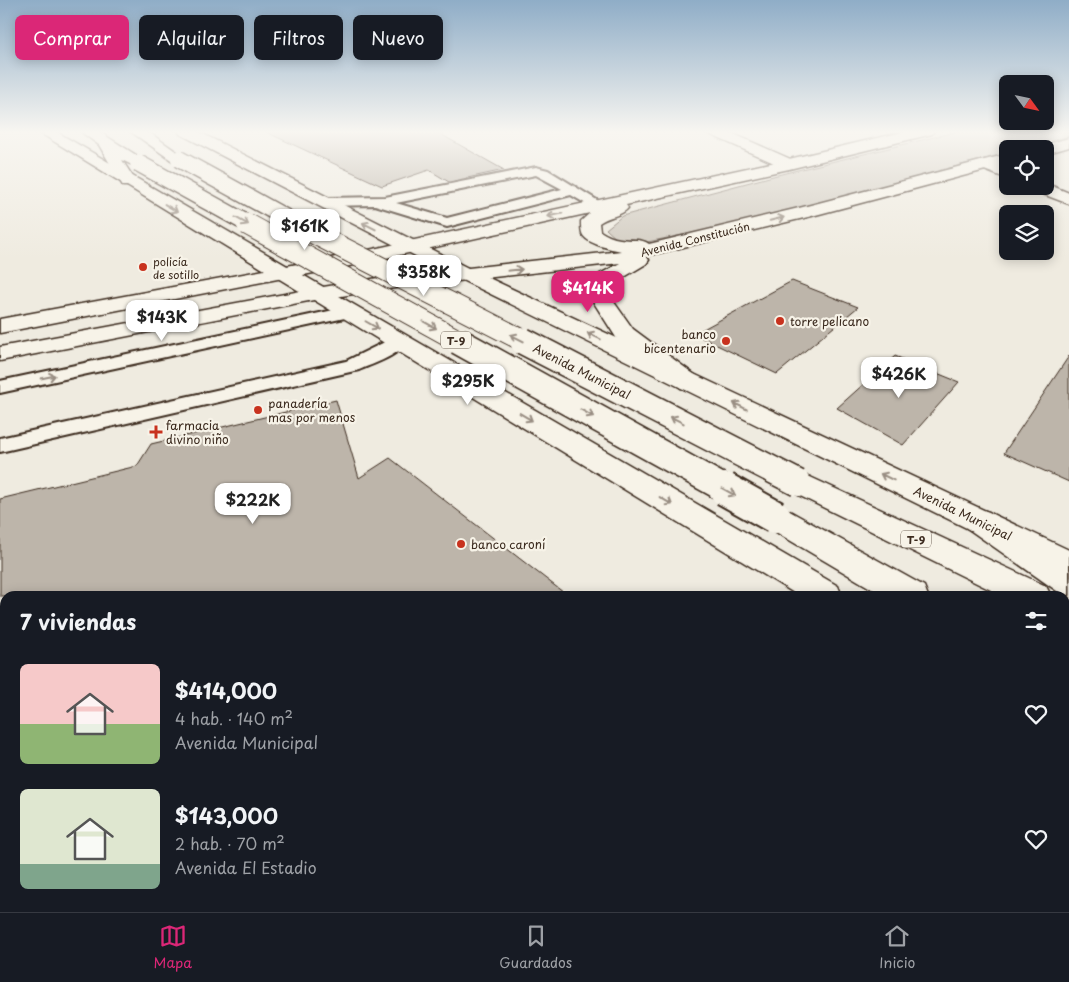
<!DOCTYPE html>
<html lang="es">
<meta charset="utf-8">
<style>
:root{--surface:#171b24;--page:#20242c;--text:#f1f3f6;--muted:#9ea1a6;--line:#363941;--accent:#db2777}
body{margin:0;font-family:"Playpen Sans",sans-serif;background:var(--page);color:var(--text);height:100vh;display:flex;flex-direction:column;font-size:19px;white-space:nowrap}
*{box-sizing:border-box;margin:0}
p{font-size:16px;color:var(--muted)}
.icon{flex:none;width:28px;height:28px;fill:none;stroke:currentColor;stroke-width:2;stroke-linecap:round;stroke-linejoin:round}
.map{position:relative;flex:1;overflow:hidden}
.sheet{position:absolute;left:0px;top:591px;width:1070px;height:321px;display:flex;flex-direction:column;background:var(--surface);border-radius:15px 15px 0 0;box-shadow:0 2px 12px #0003}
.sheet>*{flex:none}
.hud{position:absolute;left:15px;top:15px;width:500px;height:45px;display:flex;gap:10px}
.needle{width:32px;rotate:123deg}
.tools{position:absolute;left:999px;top:75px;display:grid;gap:10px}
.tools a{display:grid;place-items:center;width:55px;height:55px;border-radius:8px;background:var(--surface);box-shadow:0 2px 12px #0003;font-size:25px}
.price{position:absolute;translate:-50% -42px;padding:0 11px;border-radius:10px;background:#fff;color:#222;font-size:16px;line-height:32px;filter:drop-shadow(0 1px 2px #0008)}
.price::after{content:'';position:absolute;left:50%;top:30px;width:15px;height:11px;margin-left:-8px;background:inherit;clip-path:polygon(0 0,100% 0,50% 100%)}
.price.on{background:var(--accent);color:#fff}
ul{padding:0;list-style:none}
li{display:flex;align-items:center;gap:15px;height:125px;padding:0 20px}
li span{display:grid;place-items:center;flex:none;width:140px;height:100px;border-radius:8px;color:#555}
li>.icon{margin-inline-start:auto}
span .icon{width:60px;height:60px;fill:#fffc;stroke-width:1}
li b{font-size:21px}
h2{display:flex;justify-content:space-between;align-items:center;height:60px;padding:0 20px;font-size:21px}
.chip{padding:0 18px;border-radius:8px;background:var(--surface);box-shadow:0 2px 12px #0003;font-size:18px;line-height:45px}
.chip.on{background:var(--accent);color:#fff}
.tabs{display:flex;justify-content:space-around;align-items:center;height:70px;border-top:1px solid var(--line);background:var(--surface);font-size:14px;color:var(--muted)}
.tabs a{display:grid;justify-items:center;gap:2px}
.tabs .on{color:var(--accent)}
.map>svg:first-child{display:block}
.green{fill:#d1cbc0;stroke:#867a6f}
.building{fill:#bdb5aa;stroke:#3b2a1e}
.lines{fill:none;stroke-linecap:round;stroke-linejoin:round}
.service-casing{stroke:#3b2a1e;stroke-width:4}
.minor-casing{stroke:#3b2a1e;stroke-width:3}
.tertiary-casing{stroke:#3b2a1e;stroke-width:3}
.secondary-casing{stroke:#3b2a1e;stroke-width:3}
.trunk-casing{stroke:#3b2a1e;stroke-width:3}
.service{fill:#f7f3e8;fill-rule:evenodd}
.minor{fill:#f7f3e8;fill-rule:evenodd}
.tertiary{fill:#f7f3e8;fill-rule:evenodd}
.secondary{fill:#f7f3e8;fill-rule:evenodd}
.trunk{fill:#f7f3e8;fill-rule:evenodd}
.trunk-bridge-far3-casing{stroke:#3b2a1e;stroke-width:19;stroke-linecap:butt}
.trunk-bridge-far2-casing{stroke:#3b2a1e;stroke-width:23;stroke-linecap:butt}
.trunk-bridge-far1-casing{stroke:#3b2a1e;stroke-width:29;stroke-linecap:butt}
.trunk-bridge-casing{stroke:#3b2a1e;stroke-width:36;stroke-linecap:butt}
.trunk-bridge-far3{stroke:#f7f3e8;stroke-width:16}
.trunk-bridge-far2{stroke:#f7f3e8;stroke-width:21}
.trunk-bridge-far1{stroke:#f7f3e8;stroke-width:26}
.trunk-bridge{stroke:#f7f3e8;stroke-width:32}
.oneway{stroke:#998e83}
.poi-dot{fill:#c8321e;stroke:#f7f3e8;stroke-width:2}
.labels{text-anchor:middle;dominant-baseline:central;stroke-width:4.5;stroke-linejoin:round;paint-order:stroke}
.far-street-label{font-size:11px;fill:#3b2a1e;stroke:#f7f3e8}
.far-poi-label{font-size:11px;fill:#3b2a1e;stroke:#f7f3e8;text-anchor:start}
.shield{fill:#f7f3e8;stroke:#73665b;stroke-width:1}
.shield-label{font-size:11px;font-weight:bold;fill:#3b2a1e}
.poi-label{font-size:12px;fill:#3b2a1e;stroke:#f7f3e8;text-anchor:start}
.street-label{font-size:12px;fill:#3b2a1e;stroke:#f7f3e8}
</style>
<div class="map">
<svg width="1069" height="912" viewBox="0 0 1069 912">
<rect width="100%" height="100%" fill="#efebe0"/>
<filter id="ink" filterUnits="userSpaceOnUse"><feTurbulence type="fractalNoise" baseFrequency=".02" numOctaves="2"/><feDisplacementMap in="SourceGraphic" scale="10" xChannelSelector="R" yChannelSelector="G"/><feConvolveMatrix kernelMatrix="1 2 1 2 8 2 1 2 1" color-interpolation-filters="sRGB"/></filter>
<g filter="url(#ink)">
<!-- green -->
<path class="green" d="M959,131H1069V136L1023,149H1008L1007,153L785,212L723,227L647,242L618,240L606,229L622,216L773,176Z"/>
<!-- building -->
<g class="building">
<path d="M264,131H435L504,170L449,182L429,170L382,186Z"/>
<path d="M792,281L858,307L777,374L694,334Z"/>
<path d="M895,356L959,382L903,445L837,408Z"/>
<path d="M1069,356V482L1004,453Z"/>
<path d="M336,400L359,478L390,458L568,596H0V499L137,466L151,444Z"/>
</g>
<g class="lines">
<!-- service casing -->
<g class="service-casing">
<g id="service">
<path d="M536,167L548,170L605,205L603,208H593L571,195L447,227L375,205L324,206L319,205L317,202L319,199L324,198L385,197ZM536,175L562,189L447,218L396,203Z"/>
<path d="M348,307L354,308L357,312L354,316L0,393V381Z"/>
<path d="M399,335L406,337L408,341C398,356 375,363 359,370L0,452V438L346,361Z"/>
</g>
</g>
<!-- minor casing -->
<g class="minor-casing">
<g id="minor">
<path d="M37,131H55L838,586L842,596H799Z"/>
<path d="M178,131H197L474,271L1069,550V577L1058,573L460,279L180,134Z"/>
<path d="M707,131H727L795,161L797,164L795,167H783L709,134Z"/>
<path d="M985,160L1008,168V179L979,168L977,165L979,162Z"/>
<path d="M1045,183L1069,193V204L1032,190L1030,186H1045Z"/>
<path d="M1065,720L1069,722V760L1065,758Z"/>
</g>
</g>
<!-- tertiary casing -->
<g class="tertiary-casing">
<g id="tertiary">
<path d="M281,267L288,269L291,273L288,277L0,333V319Z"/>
<path d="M317,288L324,290L327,294L324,298L0,361V347Z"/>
</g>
</g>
<!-- secondary casing -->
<g class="secondary-casing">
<g id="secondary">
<path d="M907,131H934L932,134L789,169L626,205L628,208C622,216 608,216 599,223L600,231C606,235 613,238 620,239C630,241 642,238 649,244L799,208L1008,154V164L808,217L646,256L649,260L646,264L616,282L609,295L633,329L699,378L702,383L699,388L690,390L681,388L617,339L589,295L600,274L620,263L378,290L317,300L310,298L307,294L310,290L317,288L378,278L621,251C612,249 585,244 582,233C581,230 581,225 581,221L590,213L336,269L281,279L274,277L271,273L274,269L281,267L336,257L789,159Z"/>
<path d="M1069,138V147L1045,154V149H1038L1040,146Z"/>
</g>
</g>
<!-- trunk casing -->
<g class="trunk-casing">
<g id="trunk">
<path d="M80,131H98L144,160L146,163L144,166L138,168L122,160L137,183L135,186H123L99,145Z"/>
<path d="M130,131H147L187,159L184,162H174Z"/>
<path d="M798,473L808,476L1046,586L1051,596H1003L788,490L784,483L788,476Z"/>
<path d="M775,506L786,509L924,586L928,596H884L764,525L760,517L764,509Z"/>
<path d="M978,509L989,512L1069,565V595L1057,591L967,528L963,520L967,512Z"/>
<path d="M1065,597L1069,598V627L1065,626Z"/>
<path d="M1065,667L1069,669V703L1065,701Z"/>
</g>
</g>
<!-- service -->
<use href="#service" class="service"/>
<!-- minor -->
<use href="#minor" class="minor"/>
<!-- tertiary -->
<use href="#tertiary" class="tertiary"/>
<!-- secondary -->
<use href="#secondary" class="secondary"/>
<!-- trunk -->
<use href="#trunk" class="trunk"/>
<!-- trunk-bridge-far3 casing -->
<g class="trunk-bridge-far3-casing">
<g id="trunk-bridge-far3">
<path d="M179,159L299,225"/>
<path d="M138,163L250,225"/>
</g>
</g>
<!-- trunk-bridge-far2 casing -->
<g class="trunk-bridge-far2-casing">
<g id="trunk-bridge-far2">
<path d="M247,224L461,342"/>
<path d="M296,224L526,342"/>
</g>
</g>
<!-- trunk-bridge-far1 casing -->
<g class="trunk-bridge-far1-casing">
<g id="trunk-bridge-far1">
<path d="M458,341L727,490"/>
<path d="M523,341L798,483"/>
</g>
</g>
<!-- trunk-bridge casing -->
<g class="trunk-bridge-casing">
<path id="trunk-bridge" d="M725,489L775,517"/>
</g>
<!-- trunk-bridge-far3 -->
<use href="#trunk-bridge-far3" class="trunk-bridge-far3"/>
<!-- trunk-bridge-far2 -->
<use href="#trunk-bridge-far2" class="trunk-bridge-far2"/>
<!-- trunk-bridge-far1 -->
<use href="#trunk-bridge-far1" class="trunk-bridge-far1"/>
<!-- trunk-bridge -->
<use href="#trunk-bridge" class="trunk-bridge"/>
</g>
<!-- one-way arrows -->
<defs><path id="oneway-shaft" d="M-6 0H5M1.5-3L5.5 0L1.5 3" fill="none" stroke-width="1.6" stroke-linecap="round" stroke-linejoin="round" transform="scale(1.25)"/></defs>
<g class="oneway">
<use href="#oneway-shaft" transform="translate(171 208) rotate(31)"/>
<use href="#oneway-shaft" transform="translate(555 215) rotate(168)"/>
<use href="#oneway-shaft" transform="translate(777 219) rotate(-14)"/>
<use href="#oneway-shaft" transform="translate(242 221) rotate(29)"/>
<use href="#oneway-shaft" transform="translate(369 226) rotate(-153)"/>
<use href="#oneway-shaft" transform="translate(515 270) rotate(-6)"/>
<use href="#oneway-shaft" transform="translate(372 325) rotate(30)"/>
<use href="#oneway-shaft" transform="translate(430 325) rotate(29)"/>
<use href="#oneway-shaft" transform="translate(594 336) rotate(-154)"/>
<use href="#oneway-shaft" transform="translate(517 338) rotate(-153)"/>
<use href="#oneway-shaft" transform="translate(48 377) rotate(-12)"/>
<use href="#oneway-shaft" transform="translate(740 406) rotate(-154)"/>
<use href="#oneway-shaft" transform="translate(587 413) rotate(29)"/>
<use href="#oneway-shaft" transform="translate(526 417) rotate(31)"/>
<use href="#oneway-shaft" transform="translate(677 420) rotate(-153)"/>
<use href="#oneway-shaft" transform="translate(887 477) rotate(-154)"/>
<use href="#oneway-shaft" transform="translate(729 492) rotate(29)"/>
<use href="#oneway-shaft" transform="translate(666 501) rotate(31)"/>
</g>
</g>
<!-- sky -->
<linearGradient id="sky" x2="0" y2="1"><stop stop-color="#8fadc7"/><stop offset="0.51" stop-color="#f8f6f1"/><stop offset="1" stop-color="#f8f6f1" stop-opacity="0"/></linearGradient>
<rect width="1069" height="259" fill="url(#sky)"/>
<!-- markers -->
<g class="poi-dot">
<circle cx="143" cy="267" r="5"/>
<circle cx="780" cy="321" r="5"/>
<circle cx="726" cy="341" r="5"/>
<circle cx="258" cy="410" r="5"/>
<path d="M153.5 424.5h5v5h5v5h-5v5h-5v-5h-5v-5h5z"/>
<circle cx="461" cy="544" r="5"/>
</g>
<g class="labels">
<!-- far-street labels -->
<g class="far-street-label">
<text transform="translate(695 239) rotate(-14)">Avenida Constitución</text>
</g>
<!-- far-poi labels -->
<g class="far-poi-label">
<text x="153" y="261">policía<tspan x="153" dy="13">de sotillo</tspan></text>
</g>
<!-- shield labels -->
<g class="shield">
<rect x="441" y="331.5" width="30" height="17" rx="4"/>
<rect x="901" y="530.5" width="30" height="17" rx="4"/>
</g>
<g class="shield-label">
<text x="456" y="340">T-9</text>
<text x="916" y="539">T-9</text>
</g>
<!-- poi labels -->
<g class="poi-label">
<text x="790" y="321">torre pelicano</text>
<text x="716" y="334" text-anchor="end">banco<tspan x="716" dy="14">bicentenario</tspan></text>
<text x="268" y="403">panadería<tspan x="268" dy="14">mas por menos</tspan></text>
<text x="166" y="425">farmacia<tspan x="166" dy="14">divino niño</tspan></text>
<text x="471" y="544">banco caroní</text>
</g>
<!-- street labels -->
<g class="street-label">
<text transform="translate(582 371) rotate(27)">Avenida Municipal</text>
<text transform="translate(963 513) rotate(26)">Avenida Municipal</text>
</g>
</g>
</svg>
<div class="tools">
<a><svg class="needle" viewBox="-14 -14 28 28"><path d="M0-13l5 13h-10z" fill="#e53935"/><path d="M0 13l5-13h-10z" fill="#9ea1a6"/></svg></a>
<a><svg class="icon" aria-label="locate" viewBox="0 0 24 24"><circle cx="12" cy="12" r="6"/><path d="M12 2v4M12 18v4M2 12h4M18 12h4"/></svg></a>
<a><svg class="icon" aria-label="layers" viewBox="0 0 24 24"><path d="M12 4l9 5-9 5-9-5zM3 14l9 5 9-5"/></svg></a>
</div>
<b class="price" style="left:305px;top:251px">$161K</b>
<b class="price" style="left:424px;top:297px">$358K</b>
<b class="price on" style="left:588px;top:313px">$414K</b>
<b class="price" style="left:162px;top:342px">$143K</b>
<b class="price" style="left:899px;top:399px">$426K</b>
<b class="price" style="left:468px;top:406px">$295K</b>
<b class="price" style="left:253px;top:525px">$222K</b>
<div class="hud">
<a class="chip on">Comprar</a>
<a class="chip">Alquilar</a>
<a class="chip">Filtros</a>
<a class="chip">Nuevo</a>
</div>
<section class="sheet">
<h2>7 viviendas<svg class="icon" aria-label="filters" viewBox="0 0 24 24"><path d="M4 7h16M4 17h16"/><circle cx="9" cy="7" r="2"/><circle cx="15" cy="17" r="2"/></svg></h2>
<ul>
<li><span style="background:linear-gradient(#f6c9c9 60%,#8fb573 0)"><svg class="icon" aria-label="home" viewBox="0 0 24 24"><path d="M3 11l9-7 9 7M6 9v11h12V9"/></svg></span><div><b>$414,000</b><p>4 hab. · 140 m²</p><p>Avenida Municipal</p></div><svg class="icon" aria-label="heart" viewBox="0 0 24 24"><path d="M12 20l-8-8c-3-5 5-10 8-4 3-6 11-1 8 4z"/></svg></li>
<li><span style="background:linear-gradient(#dfe7d0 75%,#7fa58c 0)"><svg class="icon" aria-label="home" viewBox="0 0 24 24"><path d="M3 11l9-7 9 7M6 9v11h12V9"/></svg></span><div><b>$143,000</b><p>2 hab. · 70 m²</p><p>Avenida El Estadio</p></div><svg class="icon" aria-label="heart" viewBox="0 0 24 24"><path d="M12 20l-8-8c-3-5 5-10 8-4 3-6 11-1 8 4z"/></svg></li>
</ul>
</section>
</div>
<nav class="tabs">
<a class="on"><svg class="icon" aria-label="map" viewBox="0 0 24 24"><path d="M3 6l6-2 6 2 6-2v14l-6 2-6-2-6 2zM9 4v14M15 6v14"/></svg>Mapa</a>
<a><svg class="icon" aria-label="saved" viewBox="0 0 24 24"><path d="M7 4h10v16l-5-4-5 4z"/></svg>Guardados</a>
<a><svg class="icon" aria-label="home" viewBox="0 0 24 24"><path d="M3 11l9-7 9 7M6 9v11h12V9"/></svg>Inicio</a>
</nav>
